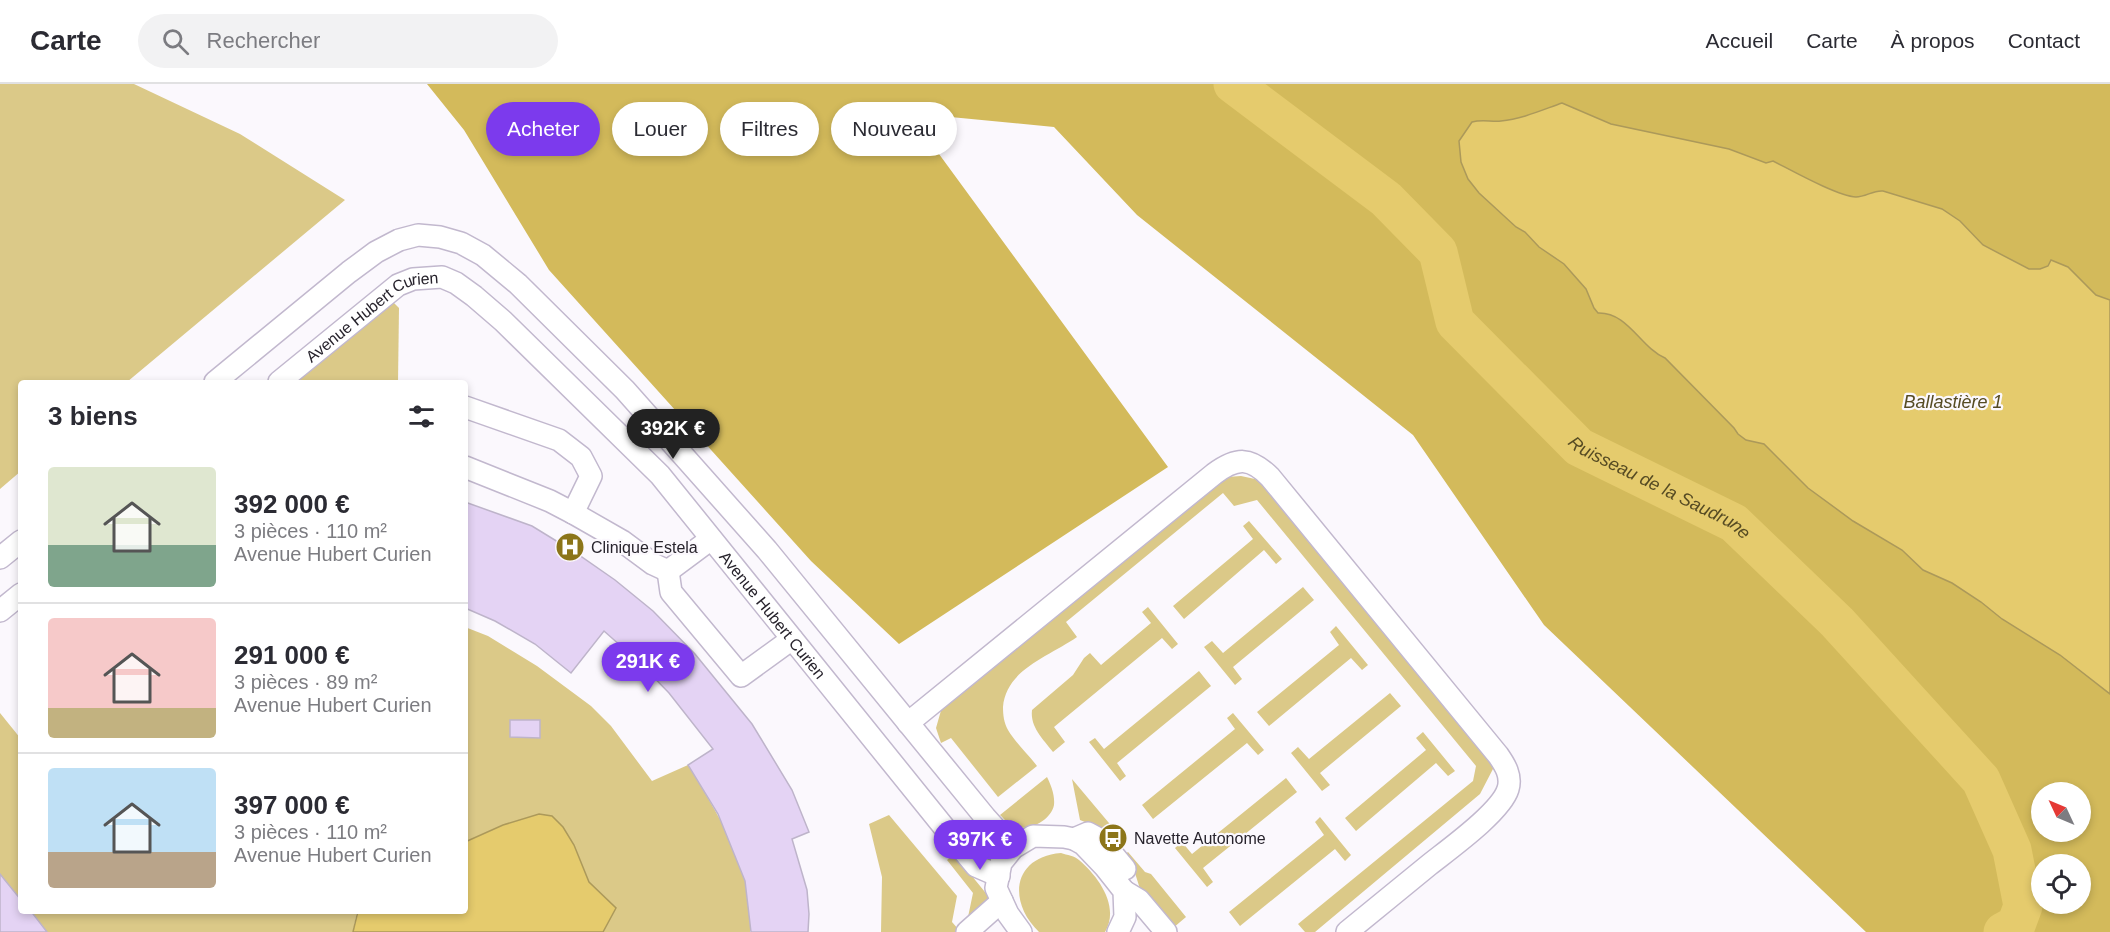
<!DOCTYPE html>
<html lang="fr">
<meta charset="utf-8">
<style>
:root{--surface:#fff;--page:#f2f2f3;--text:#2b2b33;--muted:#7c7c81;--line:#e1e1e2;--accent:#7c3aed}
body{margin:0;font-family:Helvetica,sans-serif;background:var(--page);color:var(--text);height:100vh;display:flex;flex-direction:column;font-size:22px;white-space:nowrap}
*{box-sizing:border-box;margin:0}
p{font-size:20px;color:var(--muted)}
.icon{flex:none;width:33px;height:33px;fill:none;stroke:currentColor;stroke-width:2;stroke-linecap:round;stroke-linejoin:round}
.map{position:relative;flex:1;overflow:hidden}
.sheet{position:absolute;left:18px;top:296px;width:450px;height:534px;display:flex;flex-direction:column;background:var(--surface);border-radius:6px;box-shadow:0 3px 9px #0003}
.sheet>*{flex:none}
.banner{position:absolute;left:486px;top:18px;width:570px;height:54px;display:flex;gap:12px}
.needle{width:39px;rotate:314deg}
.tools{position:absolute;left:2031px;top:698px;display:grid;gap:12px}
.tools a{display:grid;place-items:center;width:60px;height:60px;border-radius:50%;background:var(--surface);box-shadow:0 3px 9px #0003;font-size:30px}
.price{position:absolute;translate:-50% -51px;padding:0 14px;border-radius:21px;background:var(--accent);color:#fff;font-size:20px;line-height:39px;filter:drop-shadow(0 2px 3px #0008)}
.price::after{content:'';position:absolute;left:50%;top:36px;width:18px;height:14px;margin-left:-9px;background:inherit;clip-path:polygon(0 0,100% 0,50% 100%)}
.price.selected{background:#222;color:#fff}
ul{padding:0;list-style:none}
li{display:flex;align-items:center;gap:18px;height:150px;padding:0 30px}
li+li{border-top:2px solid var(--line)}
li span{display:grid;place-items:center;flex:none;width:168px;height:120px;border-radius:6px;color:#555}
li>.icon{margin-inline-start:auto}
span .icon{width:72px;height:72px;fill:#fffc;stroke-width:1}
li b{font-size:26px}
h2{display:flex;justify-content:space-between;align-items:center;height:72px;padding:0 30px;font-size:26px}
.pill{padding:0 21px;border-radius:27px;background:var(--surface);box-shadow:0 3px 9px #0003;font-size:21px;line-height:54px}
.pill.selected{background:var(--accent);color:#fff}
header{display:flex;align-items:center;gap:36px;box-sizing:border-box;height:84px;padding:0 30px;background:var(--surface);border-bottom:2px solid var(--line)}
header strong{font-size:28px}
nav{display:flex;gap:33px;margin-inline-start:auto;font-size:21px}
.search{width:420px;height:54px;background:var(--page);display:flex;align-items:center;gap:15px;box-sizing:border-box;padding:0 21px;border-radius:33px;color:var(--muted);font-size:22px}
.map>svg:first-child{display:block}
.green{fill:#dbc988}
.forest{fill:#d3ba5b;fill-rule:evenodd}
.water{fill:#e5cb6d;stroke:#ac995a;stroke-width:1.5}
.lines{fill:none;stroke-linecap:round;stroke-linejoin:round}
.river{stroke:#e5cb6d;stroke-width:39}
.building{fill:#e4d3f4;stroke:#beb4ca;stroke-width:1.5}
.minor-casing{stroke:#c2b8ce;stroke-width:24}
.minor{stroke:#fff;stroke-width:21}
.labels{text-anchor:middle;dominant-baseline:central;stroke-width:4.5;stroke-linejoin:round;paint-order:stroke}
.street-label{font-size:16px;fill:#27232c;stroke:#fbf8fd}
.poi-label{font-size:16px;fill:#27232c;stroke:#fbf8fd;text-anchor:start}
.water-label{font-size:18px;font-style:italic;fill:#564b23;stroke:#fbf8fd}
</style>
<header>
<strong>Carte</strong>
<div class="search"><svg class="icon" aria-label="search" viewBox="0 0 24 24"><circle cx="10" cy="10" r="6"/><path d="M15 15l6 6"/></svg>Rechercher</div>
<nav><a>Accueil</a><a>Carte</a><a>À propos</a><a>Contact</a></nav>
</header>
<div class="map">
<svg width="2110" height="848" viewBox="0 0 2110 848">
<rect width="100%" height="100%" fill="#fbf8fd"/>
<!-- green -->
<g class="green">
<path d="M0,0H134L240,50L345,116L127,298H21V387L0,405Z"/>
<path d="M393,218L399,224L398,298H295Z"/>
<path d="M1241,392L1255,395L1266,402L1494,683L1480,710L1315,848H1305L1298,840L1473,697L1476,682L1257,416L1234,422L1223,409L1066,538L1077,553C1050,572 1006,585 1003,623C1003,631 1004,639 1008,646C1015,658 1028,670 1037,682L998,713L951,654L941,659L936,644L942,623L1227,393Z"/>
<path d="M1249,437L1282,475L1276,480L1264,466L1184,535L1173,522L1253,455L1243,442Z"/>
<path d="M1303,503L1314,516L1233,583L1242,595L1235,601L1204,563L1212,557L1223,569Z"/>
<path d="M1148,523L1178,560L1172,565L1162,554L1054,643L1065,658L1053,668C1043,655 1030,643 1032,626L1073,591L1084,574L1090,569L1101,581L1151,539L1142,528Z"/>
<path d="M1336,542L1368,581L1362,586L1351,574L1269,642L1257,628L1339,561L1330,548Z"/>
<path d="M465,543L488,552L537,582L591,622L611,642L652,697L688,681C718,730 755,788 750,848H603L616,824L589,798L574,761L563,743L539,730L503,741L465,758Z"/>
<path d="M1199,587L1211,602L1117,679L1126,692L1120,697L1089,658L1095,654L1104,665Z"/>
<path d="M1390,609L1401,622L1320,689L1330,701L1322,707L1291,669L1298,663L1309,675Z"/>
<path d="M0,629L21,655V816L0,790Z"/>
<path d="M1233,629L1264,666L1258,671L1247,659L1153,735L1142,721L1235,645L1227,634Z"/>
<path d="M1423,648L1455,687L1448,692L1436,679L1356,747L1345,734L1426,666L1416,654Z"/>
<path d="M1047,693C1051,701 1055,711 1054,721C1051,736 1030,747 1016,743C1009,741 1005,736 1000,731Z"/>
<path d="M1286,694L1297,708L1203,784L1213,798L1207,803L1175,764L1182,758L1192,770Z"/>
<path d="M1072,695L1114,745L1106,750L1085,738L1080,736Z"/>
<path d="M889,731L957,812L952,838L959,846L957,848H881L882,793L869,740Z"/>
<path d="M1320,733L1351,771L1345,777L1335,765L1240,842L1229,828L1324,751L1315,738Z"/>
<path d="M1128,768L1145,788L1151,790L1186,833L1173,844L1140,805L1135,789L1123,772Z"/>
<path d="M1061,769C1067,771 1075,772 1079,776C1099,793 1120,823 1105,848H1039C1007,817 1013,773 1061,769Z"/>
<path d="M954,770L989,813L988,818L971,836L968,833L973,809L947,776Z"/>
<path d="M30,827H357L353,848H47Z"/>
</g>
<!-- forest -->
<path class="forest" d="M427,0H2110V848H1866L1544,541L1413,351L1137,131L1054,43L909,29L1168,383L899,560L811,477L549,186L464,46ZM2042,708H2080V747H2042ZM2042,780H2080V819H2042Z"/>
<!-- water -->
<g class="water">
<path d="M1562,19L1611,40L1729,65L1766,79L1773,77C1791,86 1837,112 1856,113C1866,113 1873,106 1883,107L1942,125L1960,137L1983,161L2029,185H2040L2048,182L2051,176L2068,183L2096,211L2110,216V610L2060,571L2002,535L1981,518L1952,499L1923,486L1902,466L1853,437L1808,404L1764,360L1746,356L1738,350L1734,344L1665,274C1640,263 1628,228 1598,229L1594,224L1586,205L1564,180L1539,163L1525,148L1516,143L1479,109L1468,95L1461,78L1459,57L1472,38C1482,35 1491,38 1501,37C1522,35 1542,26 1562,19Z"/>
<path d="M539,730L552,732L563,743L574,761L589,798L616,824L603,848H353L358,827L465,826V758L503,741Z"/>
</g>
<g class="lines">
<!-- river -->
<path class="river" id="s1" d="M1233,0L1386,115L1438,168L1455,238L1579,363L1734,439L1837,538L1981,696L2012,766L2023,822L2016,841L2003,848"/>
</g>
<!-- building -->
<g class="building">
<path d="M465,418L532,442L576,469L615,496L653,527L695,570L752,640L792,706L809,748L792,755L807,806L809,830L808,848H751L745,797L718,730L688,681L713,665L669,609L639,578L604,547L571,589L535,560L495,537L465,524Z"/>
<path d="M510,636H540V654L510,653Z"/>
<path d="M0,790L21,816V826H30L47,848H0Z"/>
</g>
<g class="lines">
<!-- minor casing -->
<g class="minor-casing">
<g id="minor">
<path d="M215,298L349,188L376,168L399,156L418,151L440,153L461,159L483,171L518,200L625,306L767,466L985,733L1013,764"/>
<path id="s2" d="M279,298L398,201L413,195L442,193L456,199L474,212L503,237L660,391L956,758L976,782L999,792"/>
<path d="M465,323L559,356L581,373L591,392L573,429"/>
<path d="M465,383L550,417L573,429L622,457L653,480L668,487L711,455"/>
<path d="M0,474L21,457"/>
<path d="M668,487L671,508L741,592L792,555"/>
<path d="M0,527L21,510"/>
<path d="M908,639L1214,390C1237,373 1250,373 1270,393L1498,671C1505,681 1512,692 1508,705C1501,728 1449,765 1429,781C1402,803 1374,826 1347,848"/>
<path d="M1074,755L1088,749L1101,756L1125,785"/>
<path d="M1124,807L1139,816L1166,848"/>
<path d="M967,848L1002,817"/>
<path d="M1021,848L1008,830L996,804L1001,779L1013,764L1033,752L1064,753L1074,755L1083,760L1105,783L1124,807L1125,833L1118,848"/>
</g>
</g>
<!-- minor -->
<use href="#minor" class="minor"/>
</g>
<!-- icons -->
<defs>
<g id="hospital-disc" transform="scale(1.5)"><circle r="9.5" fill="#8c7519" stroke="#fbf8fd"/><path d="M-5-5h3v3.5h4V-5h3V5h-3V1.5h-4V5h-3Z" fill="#fff"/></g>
<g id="bus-disc" transform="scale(1.5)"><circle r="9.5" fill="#8c7519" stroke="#fbf8fd"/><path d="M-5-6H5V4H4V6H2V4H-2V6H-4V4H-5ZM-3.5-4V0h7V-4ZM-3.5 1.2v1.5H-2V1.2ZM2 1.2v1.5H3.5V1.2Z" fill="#fff"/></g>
</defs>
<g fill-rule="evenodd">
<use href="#hospital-disc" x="570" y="463"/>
<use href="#bus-disc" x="1113" y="754"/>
</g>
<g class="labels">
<!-- street labels -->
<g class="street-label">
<text stroke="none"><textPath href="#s2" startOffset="116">Avenue Hubert Curien</textPath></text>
<text stroke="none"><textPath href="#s2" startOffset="674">Avenue Hubert Curien</textPath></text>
</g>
<!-- poi labels -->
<g class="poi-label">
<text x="591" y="463">Clinique Estela</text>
<text x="1134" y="754">Navette Autonome</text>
</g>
<!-- water labels -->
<g class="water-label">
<text x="1953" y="318">Ballastière 1</text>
<text stroke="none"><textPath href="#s1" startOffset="604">Ruisseau de la Saudrune</textPath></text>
</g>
</g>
</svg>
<div class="tools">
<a><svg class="needle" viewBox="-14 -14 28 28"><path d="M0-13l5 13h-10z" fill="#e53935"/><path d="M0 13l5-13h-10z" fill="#7c7c81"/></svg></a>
<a><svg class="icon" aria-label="locate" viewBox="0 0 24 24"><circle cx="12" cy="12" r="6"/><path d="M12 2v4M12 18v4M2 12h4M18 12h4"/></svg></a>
</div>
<b class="price selected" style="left:673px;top:376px">392K €</b>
<b class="price" style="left:648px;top:609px">291K €</b>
<b class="price" style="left:980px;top:787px">397K €</b>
<div class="banner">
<a class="pill selected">Acheter</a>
<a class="pill">Louer</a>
<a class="pill">Filtres</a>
<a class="pill">Nouveau</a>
</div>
<section class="sheet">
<h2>3 biens<svg class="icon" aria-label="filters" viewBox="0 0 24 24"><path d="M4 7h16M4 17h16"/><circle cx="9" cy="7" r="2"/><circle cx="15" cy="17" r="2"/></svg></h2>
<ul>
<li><span style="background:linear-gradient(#dfe7d0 65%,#7fa58c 0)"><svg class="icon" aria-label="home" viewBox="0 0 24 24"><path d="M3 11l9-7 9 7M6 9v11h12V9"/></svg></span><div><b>392 000 €</b><p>3 pièces · 110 m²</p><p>Avenue Hubert Curien</p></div></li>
<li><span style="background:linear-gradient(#f6c9c9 75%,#c2b280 0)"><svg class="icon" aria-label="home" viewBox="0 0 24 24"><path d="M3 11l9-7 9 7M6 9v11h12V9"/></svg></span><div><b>291 000 €</b><p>3 pièces · 89 m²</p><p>Avenue Hubert Curien</p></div></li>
<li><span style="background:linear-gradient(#bfe0f5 70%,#b9a48a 0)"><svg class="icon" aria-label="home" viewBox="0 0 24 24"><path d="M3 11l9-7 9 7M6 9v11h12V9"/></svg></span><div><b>397 000 €</b><p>3 pièces · 110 m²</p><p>Avenue Hubert Curien</p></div></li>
</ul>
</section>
</div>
